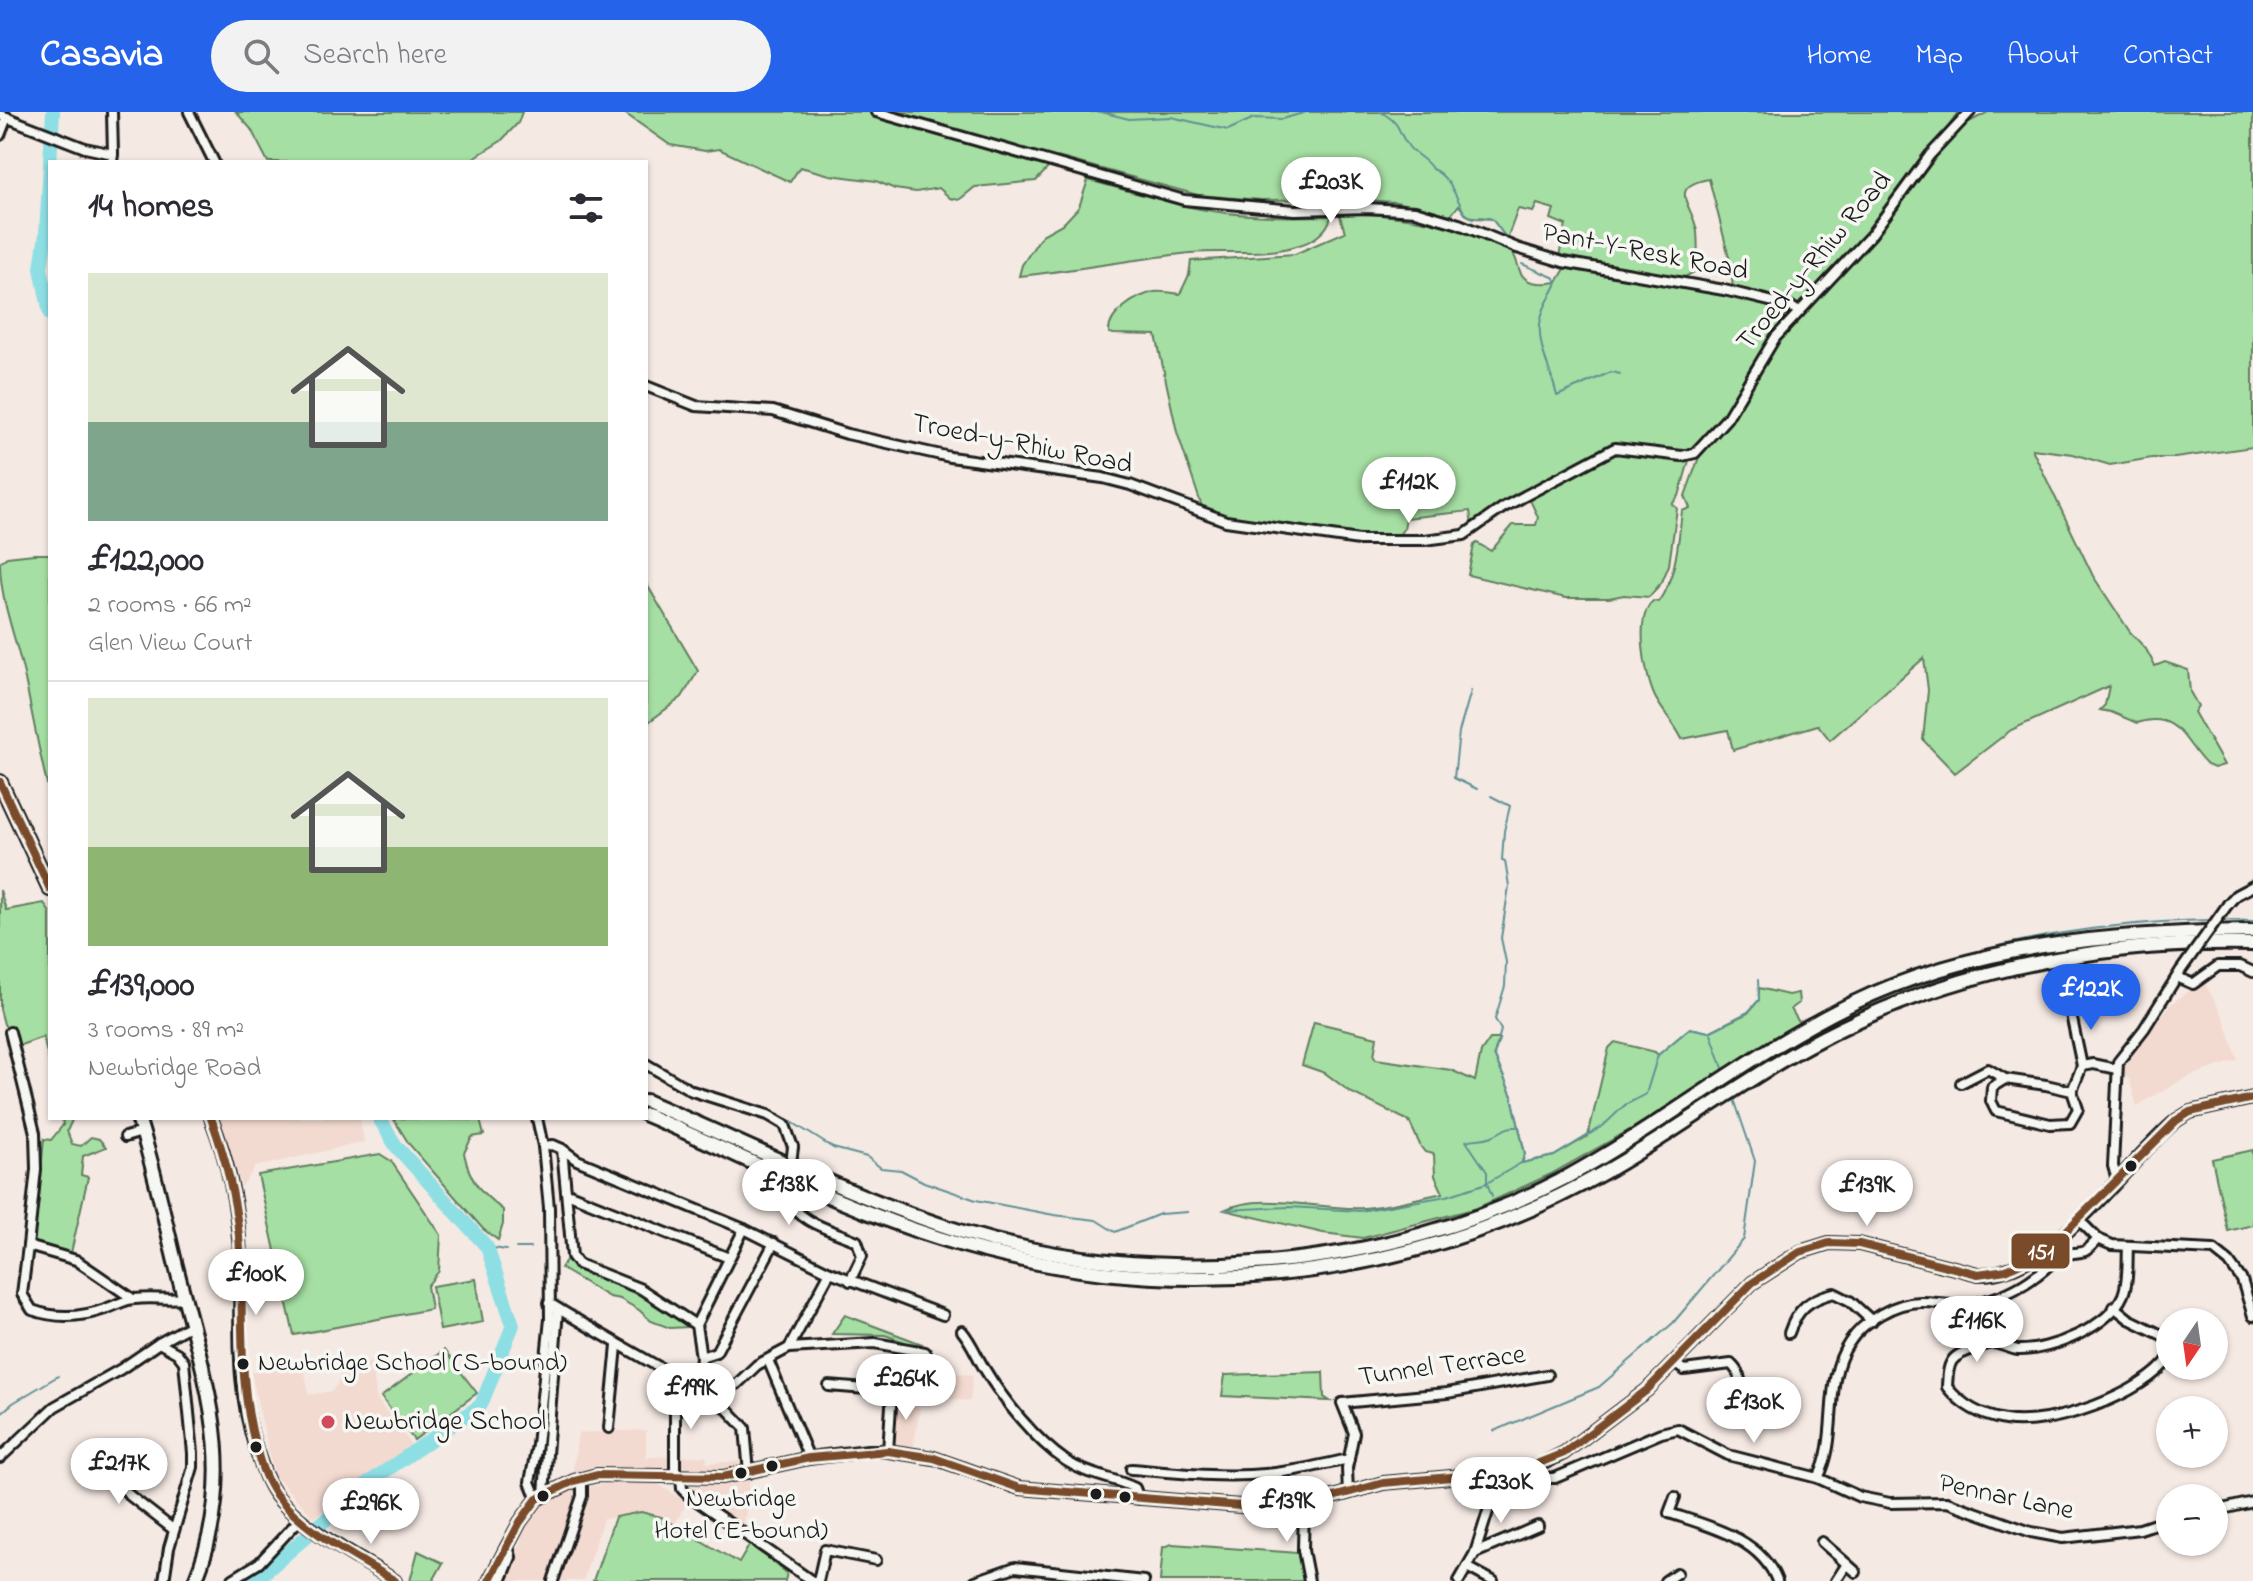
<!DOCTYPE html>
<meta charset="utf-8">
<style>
:root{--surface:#fff;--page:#f2f2f3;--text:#2b2b33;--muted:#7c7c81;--line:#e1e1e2;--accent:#2563eb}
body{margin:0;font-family:"Indie Flower",sans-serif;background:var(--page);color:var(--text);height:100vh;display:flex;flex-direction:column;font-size:30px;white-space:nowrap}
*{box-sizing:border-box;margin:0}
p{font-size:26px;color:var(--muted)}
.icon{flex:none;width:44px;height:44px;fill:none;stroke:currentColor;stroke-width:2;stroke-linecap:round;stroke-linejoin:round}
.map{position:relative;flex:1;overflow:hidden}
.sheet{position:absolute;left:48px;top:48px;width:600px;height:960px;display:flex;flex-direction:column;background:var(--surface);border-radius:0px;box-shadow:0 2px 6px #0004}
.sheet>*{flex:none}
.needle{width:52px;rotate:193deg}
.fabs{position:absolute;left:2156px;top:1196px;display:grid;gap:16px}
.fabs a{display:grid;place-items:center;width:72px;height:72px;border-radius:50%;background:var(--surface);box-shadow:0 2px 6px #0004;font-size:40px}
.price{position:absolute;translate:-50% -68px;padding:0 18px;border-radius:28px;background:#fff;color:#222;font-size:26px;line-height:52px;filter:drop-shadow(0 2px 4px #0008)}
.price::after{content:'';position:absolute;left:50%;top:48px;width:24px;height:18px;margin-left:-12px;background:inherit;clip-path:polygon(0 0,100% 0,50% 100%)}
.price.on{background:var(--accent);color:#fff}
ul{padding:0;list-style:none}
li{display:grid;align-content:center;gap:16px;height:424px;padding:0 40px}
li+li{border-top:2px solid var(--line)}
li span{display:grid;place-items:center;height:248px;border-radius:0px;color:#555}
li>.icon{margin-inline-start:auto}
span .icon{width:144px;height:144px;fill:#fffc;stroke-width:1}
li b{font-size:34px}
h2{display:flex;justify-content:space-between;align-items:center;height:96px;padding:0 40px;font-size:34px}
header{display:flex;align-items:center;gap:48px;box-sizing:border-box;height:112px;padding:0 40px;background:var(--accent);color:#fff}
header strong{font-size:38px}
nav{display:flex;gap:44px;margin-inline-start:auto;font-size:28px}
.search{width:560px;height:72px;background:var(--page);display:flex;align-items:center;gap:20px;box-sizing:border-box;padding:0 28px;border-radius:44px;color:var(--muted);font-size:30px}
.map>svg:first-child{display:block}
.built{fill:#f3dad0}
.green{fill:#a6dfa3;stroke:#617e60;stroke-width:2}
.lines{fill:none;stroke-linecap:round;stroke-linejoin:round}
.stream{stroke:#609194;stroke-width:2}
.river{stroke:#8edfe4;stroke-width:14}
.minor-casing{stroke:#1c1c1c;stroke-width:14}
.tertiary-casing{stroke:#1c1c1c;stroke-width:16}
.primary-casing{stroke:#1c1c1c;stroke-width:18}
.minor{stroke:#f6f6f2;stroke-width:8}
.tertiary{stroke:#f6f6f2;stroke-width:10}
.primary{stroke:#f6f6f2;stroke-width:12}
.minor-bridge-casing{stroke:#1c1c1c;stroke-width:14;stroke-linecap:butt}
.minor-bridge{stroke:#f6f6f2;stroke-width:8}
.bus-1-casing{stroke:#f6f6f2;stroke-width:14}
.bus-1{stroke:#7a4b2a;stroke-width:8}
.bus-dot{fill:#1c1c1c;stroke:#f6f6f2;stroke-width:3}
.poi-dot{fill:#d1495b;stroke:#f6f6f2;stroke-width:3}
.labels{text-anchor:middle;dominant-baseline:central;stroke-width:7;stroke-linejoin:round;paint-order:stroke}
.bus-label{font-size:26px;fill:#1c1c1c;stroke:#f6f6f2;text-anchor:start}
.street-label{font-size:28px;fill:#1c1c1c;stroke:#f6f6f2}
.poi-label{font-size:28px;fill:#1c1c1c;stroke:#f6f6f2;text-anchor:start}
.line-badge{stroke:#f6f6f2;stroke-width:3}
.badge-label{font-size:22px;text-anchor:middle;font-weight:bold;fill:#fff}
</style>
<header>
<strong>Casavia</strong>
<div class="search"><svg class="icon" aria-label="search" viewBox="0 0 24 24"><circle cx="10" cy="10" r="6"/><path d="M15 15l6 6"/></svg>Search here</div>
<nav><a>Home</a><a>Map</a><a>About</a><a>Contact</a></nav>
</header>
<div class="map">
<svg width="2253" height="1469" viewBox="0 0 2253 1469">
<rect width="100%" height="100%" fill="#f5e9e3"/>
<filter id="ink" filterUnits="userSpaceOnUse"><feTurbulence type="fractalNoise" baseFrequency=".0125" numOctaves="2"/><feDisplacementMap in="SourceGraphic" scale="16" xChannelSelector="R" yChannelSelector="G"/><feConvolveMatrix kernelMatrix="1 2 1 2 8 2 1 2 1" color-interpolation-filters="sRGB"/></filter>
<g filter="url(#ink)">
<!-- built -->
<g class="built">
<path d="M2204,870L2224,906L2238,948L2187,965L2148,987L2137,995L2130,968L2122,961L2125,948L2171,892L2192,876L2194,877Z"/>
<path d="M216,1006H360L364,1030L255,1055L242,1075Z"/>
<path d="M303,1250L309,1283L332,1279L341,1266L340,1256L371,1250L377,1287L412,1334L314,1406L274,1363L251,1261Z"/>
<path d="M923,1257L973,1263L970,1289L920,1284Z"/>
<path d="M895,1293L920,1296L913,1337L895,1334L893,1331Z"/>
<path d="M646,1318V1345L706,1344L707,1351L743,1349V1357L572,1366L578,1321Z"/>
<path d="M750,1367L744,1414L690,1378L693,1374L712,1370Z"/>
<path d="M620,1371L658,1372L687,1391L674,1413L648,1401L603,1407L583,1469H507L520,1432L524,1413L540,1392L559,1380L571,1376Z"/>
</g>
<!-- green -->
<g class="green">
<path d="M236,0H522L518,11L501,29L467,50H268L251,17Z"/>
<path d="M623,0H1959L1882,104L1798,194L1733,176L1730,149L1709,67C1665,75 1694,94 1697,120C1698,133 1698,147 1696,159L1683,166L1559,144L1566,113L1551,107L1554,97L1537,92L1533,100L1518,97L1507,127L1492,107C1476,102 1470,112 1459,93L1451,103L1396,90L1349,87L1261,88L1198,83L1058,45L1036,69L975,75L959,88L950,86L939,76L916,80L895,77L876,69L830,63L800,55L790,70L719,37L705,39L670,33Z"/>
<path d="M1988,0H2253V335L2175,346H2152L2110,353L2073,342L2032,337L2093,464L2130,520L2146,537L2155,554L2165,550L2188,558L2190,580L2198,594L2194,600L2224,653L2214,656L2207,653C2183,630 2179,598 2137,611L2111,600L2100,598L2105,593L2109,574L2011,618L1955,661L1923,628L1928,578L1924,546L1830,628L1818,613L1733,638L1728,618L1682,627C1675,612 1662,599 1655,585C1645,564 1634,505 1653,489L1658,490C1677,464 1678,431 1682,399L1690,396L1685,384L1702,337L1779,226L1954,18Z"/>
<path d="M1088,68C1122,77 1156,87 1190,95C1236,105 1284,105 1331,104C1328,120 1312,130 1296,134C1263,144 1225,138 1191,141C1133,147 1077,158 1019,164L1022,153L1042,123L1064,111L1079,95Z"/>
<path d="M1339,101C1389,102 1433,107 1480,125C1487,128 1497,129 1504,133C1528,146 1505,178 1557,170L1566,155L1705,178L1773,193L1790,200L1751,254L1720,308L1691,336L1680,339L1614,332L1517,383L1472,415L1470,399L1406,406L1404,416L1398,424C1333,422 1265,416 1203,398L1177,320L1156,223L1114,222L1109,221C1108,201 1136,184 1154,180C1162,179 1172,181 1180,182L1189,163L1191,149L1295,142L1345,120Z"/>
<path d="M1611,341L1670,347L1690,345L1679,384L1672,392L1677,396L1669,453L1662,470L1649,485L1624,483L1609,486H1566L1468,463L1474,433L1477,431L1491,439L1513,413H1536L1538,405L1529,386Z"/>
<path d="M34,442H50V684C40,645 33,606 25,567C17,528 0,490 0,450L7,445Z"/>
<path d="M646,471L698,559L682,585L646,612Z"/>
<path d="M0,778L6,798L44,791L50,801V954L43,925L18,934L4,912L0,897Z"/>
<path d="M1759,876L1788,883L1798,881L1799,891L1791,897L1800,912L1633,1016L1551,1062L1477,1096L1363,1126L1323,1121L1224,1098C1263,1079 1322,1099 1364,1096C1390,1094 1417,1086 1443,1081L1435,1064L1434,1042L1425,1040L1421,1035L1409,1009L1350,980L1325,961L1302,953L1314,910L1377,925L1374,944L1376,947L1451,958L1475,969L1481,940L1490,927H1499L1494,943L1512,984L1525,1042L1522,1051L1554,1044L1588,1024L1609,936L1615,930L1655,940L1658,943L1690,916L1709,920L1748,901L1759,888Z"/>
<path d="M62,1006H73L67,1019L72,1032L81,1034L91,1025L99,1027L106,1035L83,1044L81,1063L88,1065L71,1141L34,1130L44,1027L51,1028L63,1013Z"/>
<path d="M393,1006L480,1008L484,1023L472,1025L464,1041C470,1070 480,1080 503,1098V1112L498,1128L483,1117L409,1032Z"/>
<path d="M2253,1038V1113L2228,1119L2212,1047Z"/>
<path d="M380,1042L391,1049L441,1123L439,1159L427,1174L431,1197L294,1223L258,1063Z"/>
<path d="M568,1145L639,1179L689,1215L670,1216L651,1209L639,1198L620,1187L609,1185L565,1159L561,1156Z"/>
<path d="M476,1167L483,1210L440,1218L432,1174Z"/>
<path d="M845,1203L922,1232L919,1235L885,1223L832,1222Z"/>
<path d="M444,1238L477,1281L414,1328L381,1285Z"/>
<path d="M1323,1260L1324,1285L1330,1289L1222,1284L1225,1263Z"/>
<path d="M641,1400L661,1405L739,1451L750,1432L787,1461L785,1469H593L615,1405Z"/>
<path d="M1172,1432L1298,1441L1304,1469H1160L1163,1435Z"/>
<path d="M418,1439L443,1451L433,1469H410Z"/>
</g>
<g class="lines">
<!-- stream -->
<g class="stream">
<path d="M1101,0L1129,7L1171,5L1228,18L1254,6L1282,7L1307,0"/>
<path d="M1381,0C1404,14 1395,17 1409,35C1416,44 1427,47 1432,57C1449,63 1457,87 1465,102L1473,106L1492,107L1507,127"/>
<path d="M1522,152L1555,166L1557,171C1552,182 1544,193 1541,206C1535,231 1552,260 1557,284L1611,260L1620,262"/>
<path d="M1471,579L1459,620L1454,666L1477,677"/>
<path d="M1491,684L1510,694L1504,719L1502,748L1505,749L1509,774L1501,826L1506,850L1505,874L1495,907L1501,918L1494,943L1512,984L1525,1042L1522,1049"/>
<path d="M2222,808L2253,809"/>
<path d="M1928,855C2019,823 2115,810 2212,808"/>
<path d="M1789,919L1801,912"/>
<path d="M1711,922L1724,959"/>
<path d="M787,1007L833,1036L867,1045L881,1056L901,1058L924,1070L976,1088L1054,1103L1096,1108L1115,1120L1160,1102L1188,1100"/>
<path d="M1492,1084L1487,1071V1060L1466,1029C1474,1026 1483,1028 1492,1024C1503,1020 1505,1014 1517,1015"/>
<path d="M1224,1098L1289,1095L1360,1099L1447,1084L1487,1071L1521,1051L1554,1044L1603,1014L1625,993L1646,982L1658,943L1690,916L1709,920L1748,900L1759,888L1758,868"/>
<path d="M487,1135L506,1138"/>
<path d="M516,1136H530"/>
<path d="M0,1302L13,1291L58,1264"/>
<path d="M1494,1319L1599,1275L1673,1211L1744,1127L1755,1049L1733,984"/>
</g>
<!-- river -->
<g class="river">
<path d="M50,50L53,0"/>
<path d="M50,52L46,122L41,156L50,202"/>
<path d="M255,1469L368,1371L481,1293L513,1213L487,1135L396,1034L379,1006"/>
</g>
<!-- minor casing -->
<g class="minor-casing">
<g id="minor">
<path d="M112,0L113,42"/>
<path d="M189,0L214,50"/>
<path d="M876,0L1184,88L1295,98L1368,96L1415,99L1459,112L1517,136L1563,150L1724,178L1790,194L1799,200"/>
<path d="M0,3L85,36L113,42L112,50"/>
<path d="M0,23L7,5"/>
<path d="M646,274L696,294L773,299L847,322L950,345L1103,366L1130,373L1226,409L1359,428H1424L1464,423L1504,395L1615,336L1682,344L1695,341L1727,306L1775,226L1871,123L1930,43L1970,0"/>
<path d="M2228,792L2236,783L2253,774"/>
<path d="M2177,865L2193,872L2218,854H2240L2253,860"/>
<path d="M2069,893L2082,954"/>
<path d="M10,920L35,1021L36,1057L28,1134L76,1148L133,1187"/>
<path d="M646,952L692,979L768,1003L785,1013L793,1035"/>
<path d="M2005,967L2046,973L2072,979L2078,997L2070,1011L2050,1012L1996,999L1991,989L1992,975Z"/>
<path d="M1961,971L1988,957L2005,967"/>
<path d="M2072,979L2082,954L2093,952L2117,957"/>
<path d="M537,1006L543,1034L549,1096L550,1207L537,1333L530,1370L537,1387"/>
<path d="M125,1025L142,1020"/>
<path d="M543,1034L553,1033L562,1037L572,1144L578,1152L641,1177L696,1213L701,1245L698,1277"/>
<path d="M562,1037L577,1048L744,1117L830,1160L943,1203"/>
<path d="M2117,1068L2113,1054L2118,950L2144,917L2181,858"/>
<path d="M567,1081L729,1146"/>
<path d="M787,1085C798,1111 832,1118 857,1129L862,1144L850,1169"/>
<path d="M2079,1108L2098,1127L2112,1133L2214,1138L2229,1150L2242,1168L2253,1204"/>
<path d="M28,1134L22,1182L32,1198C57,1207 80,1206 105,1197C115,1194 125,1187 135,1187C152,1185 167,1188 184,1186"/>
<path d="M2128,1134C2127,1150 2129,1168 2123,1183C2109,1215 2051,1239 2018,1238C2009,1237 2002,1232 1994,1231C1988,1231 1981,1234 1976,1236C1950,1244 1948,1249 1947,1275C1962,1294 1981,1304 2005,1308C2050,1316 2144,1283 2170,1245"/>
<path d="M549,1191C601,1223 652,1251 705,1281L714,1283L745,1316L749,1361"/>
<path d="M2114,1195L2129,1207L2170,1227"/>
<path d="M696,1213L744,1117"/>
<path d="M962,1219C972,1231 976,1243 984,1256C1003,1288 1035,1328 1066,1349C1087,1363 1112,1365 1135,1376L1139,1387"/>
<path d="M1789,1221C1797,1197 1809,1187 1834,1181L1850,1189L1872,1209"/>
<path d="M789,1236L830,1160"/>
<path d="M701,1245L716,1240L774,1131"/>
<path d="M768,1248L809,1346"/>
<path d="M1675,1252L1684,1258L1731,1252C1750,1271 1735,1278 1717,1286"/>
<path d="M829,1274L915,1281"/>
<path d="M714,1283L737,1272L757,1253L789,1236L875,1231L925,1240"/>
<path d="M609,1316L617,1234"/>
<path d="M111,1338L115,1364L129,1383L174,1418"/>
<path d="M888,1339L892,1279"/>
<path d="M0,1346L54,1295L121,1257L159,1231"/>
<path d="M1131,1357C1170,1360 1210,1365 1250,1363C1284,1362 1316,1354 1349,1347"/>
<path d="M1519,1359L1534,1366H1555L1661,1321L1678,1317L1728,1343L1818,1366L1860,1385L1890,1391L1947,1390L2031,1420L2063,1426L2140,1417L2170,1407"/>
<path d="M675,1365V1274L678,1265"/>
<path d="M681,1365L682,1377L687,1382L812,1469"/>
<path d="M1818,1366C1840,1325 1822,1270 1849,1231C1863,1209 1895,1190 1921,1190C1940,1190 1957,1195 1976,1191C1999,1186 2019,1177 2037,1163C2045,1158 2052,1149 2061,1144C2068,1140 2077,1142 2085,1139C2089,1137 2094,1131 2098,1127"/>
<path d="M1348,1381L1347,1356L1354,1321L1342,1291L1447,1281L1547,1263"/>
<path d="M544,1382L558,1197"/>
<path d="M1675,1385L1669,1401C1708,1414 1761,1426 1777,1469"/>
<path d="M1304,1393L1303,1438L1309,1469"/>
<path d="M2214,1399L2253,1390"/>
<path d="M1822,1430L1856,1460"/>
<path d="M1475,1441L1538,1414"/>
<path d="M1469,1456L1493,1469"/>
<path d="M233,1467L259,1451L300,1407"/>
<path d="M164,1469L169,1436L193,1355V1341L184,1250L177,1241L159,1231L191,1213"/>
<path d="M553,1469L582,1384V1366"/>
<path d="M818,1469L825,1438L876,1448"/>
<path d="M975,1469L1015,1455L1144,1469"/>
<path d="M1459,1469L1475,1441L1500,1361"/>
<path d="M1665,1469L1677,1461"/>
<path d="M1836,1469L1847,1452"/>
</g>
</g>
<!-- tertiary casing -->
<g class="tertiary-casing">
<g id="tertiary">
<path d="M211,1006C228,1050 238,1094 240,1142C242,1215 234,1268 257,1340C263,1358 268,1375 281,1389C311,1423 358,1445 395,1469"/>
<path d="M489,1469L520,1410L537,1387L574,1369L597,1363L723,1365L809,1346L868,1339H888L934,1346L1019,1376L1265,1396L1304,1393L1383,1371L1519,1359L1541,1352L1564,1341L1647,1278L1752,1171L1800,1140L1829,1131L1859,1132L1978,1162C2052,1165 2123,1052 2177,1008L2190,1000L2253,986"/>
<path d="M500,1469L510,1445L507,1435"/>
</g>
</g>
<!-- primary casing -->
<g class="primary-casing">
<g id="primary">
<path d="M0,670L50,777"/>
<path d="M646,989C751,1034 854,1086 963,1120C1154,1179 1388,1159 1565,1066C1663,1013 1750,941 1851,892C1976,831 2116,821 2253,819"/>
<path d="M646,1003C743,1044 838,1094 939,1126C1158,1195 1402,1175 1603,1061C1673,1022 1737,972 1807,934C1946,858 2095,829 2253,832"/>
<path d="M138,1006C154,1054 164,1105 176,1154C204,1264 241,1357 195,1469"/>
</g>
</g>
<!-- minor -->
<use href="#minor" class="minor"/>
<!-- tertiary -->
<use href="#tertiary" class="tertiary"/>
<!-- primary -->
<use href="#primary" class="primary"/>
<!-- minor-bridge casing -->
<g class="minor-bridge-casing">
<g id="minor-bridge">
<path d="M2181,858L2228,792"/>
<path d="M787,1085L793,1035"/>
</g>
</g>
<!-- minor-bridge -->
<use href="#minor-bridge" class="minor-bridge"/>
<!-- bus-1 casing -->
<g class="bus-1-casing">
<g id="bus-1">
<path d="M0,670L50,777"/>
<path d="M211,1006C225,1044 235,1083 239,1124C245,1195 236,1264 256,1335C260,1352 266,1370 277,1384C307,1422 355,1444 395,1469"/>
<path d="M489,1469L520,1410L537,1387L574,1369L597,1363L723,1365L809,1346L888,1339L934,1346L1019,1376L1265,1396L1304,1393L1383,1371L1519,1359L1564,1341L1647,1278L1752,1171L1800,1140L1829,1131L1859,1132L1978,1162L2006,1158L2033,1145L2059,1126L2177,1008L2190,1000L2253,986"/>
</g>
</g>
<!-- bus-1 -->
<use href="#bus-1" class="bus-1"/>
</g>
</g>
<!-- markers -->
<g class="bus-dot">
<circle cx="2131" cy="1054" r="7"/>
<circle cx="243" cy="1252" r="7"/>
<circle cx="256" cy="1335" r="7"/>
<circle cx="772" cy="1354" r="7"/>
<circle cx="741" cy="1361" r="7"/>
<circle cx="1096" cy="1382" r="7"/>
<circle cx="543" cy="1384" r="7"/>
<circle cx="1125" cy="1385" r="7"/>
</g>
<circle class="poi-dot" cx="328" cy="1310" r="8"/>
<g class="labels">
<!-- bus labels -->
<g class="bus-label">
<text x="258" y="1252">Newbridge School (S-bound)</text>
<text x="741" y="1388" text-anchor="middle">Newbridge<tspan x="741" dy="32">Hotel (E-bound)</tspan></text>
</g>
<!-- street labels -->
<g class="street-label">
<text transform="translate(1645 141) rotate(11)">Pant-Y-Resk Road</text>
<text transform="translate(1815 150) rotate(-50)">Troed-y-Rhiw Road</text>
<text transform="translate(1022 333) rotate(11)">Troed-y-Rhiw Road</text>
<text transform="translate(1442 1255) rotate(-8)">Tunnel Terrace</text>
<text transform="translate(2006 1386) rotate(12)">Pennar Lane</text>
</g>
<!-- poi labels -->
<g class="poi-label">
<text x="344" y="1310">Newbridge School</text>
</g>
</g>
<rect class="line-badge" x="2010" y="1120" width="61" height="38" rx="8" fill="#7a4b2a"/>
<g class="badge-label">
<text x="2041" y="1147">151</text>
</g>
</svg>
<div class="fabs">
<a><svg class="needle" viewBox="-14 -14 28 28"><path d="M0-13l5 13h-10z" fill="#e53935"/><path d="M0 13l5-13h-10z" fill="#7c7c81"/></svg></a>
<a>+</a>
<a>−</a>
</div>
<b class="price" style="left:1331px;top:113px">£203K</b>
<b class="price" style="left:1409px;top:413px">£112K</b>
<b class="price on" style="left:2091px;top:920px">£122K</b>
<b class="price" style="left:789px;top:1115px">£138K</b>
<b class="price" style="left:1867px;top:1116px">£139K</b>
<b class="price" style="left:256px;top:1205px">£100K</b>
<b class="price" style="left:1977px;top:1252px">£116K</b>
<b class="price" style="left:906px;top:1310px">£264K</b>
<b class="price" style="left:691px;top:1319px">£199K</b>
<b class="price" style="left:1754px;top:1333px">£130K</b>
<b class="price" style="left:119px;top:1394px">£217K</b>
<b class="price" style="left:1501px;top:1413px">£230K</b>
<b class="price" style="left:1287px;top:1432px">£139K</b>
<b class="price" style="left:371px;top:1434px">£296K</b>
<section class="sheet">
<h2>14 homes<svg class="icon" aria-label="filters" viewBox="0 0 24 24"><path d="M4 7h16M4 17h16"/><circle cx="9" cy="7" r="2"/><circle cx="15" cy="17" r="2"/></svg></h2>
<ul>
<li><span style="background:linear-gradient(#dfe7d0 60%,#7fa58c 0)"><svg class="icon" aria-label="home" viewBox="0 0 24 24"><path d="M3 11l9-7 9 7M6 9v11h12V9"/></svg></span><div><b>£122,000</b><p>2 rooms · 66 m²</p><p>Glen View Court</p></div></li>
<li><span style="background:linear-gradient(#dfe7d0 60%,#8fb573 0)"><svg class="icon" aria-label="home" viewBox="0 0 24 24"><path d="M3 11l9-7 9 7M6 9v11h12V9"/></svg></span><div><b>£139,000</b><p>3 rooms · 89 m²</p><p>Newbridge Road</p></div></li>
</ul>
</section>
</div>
